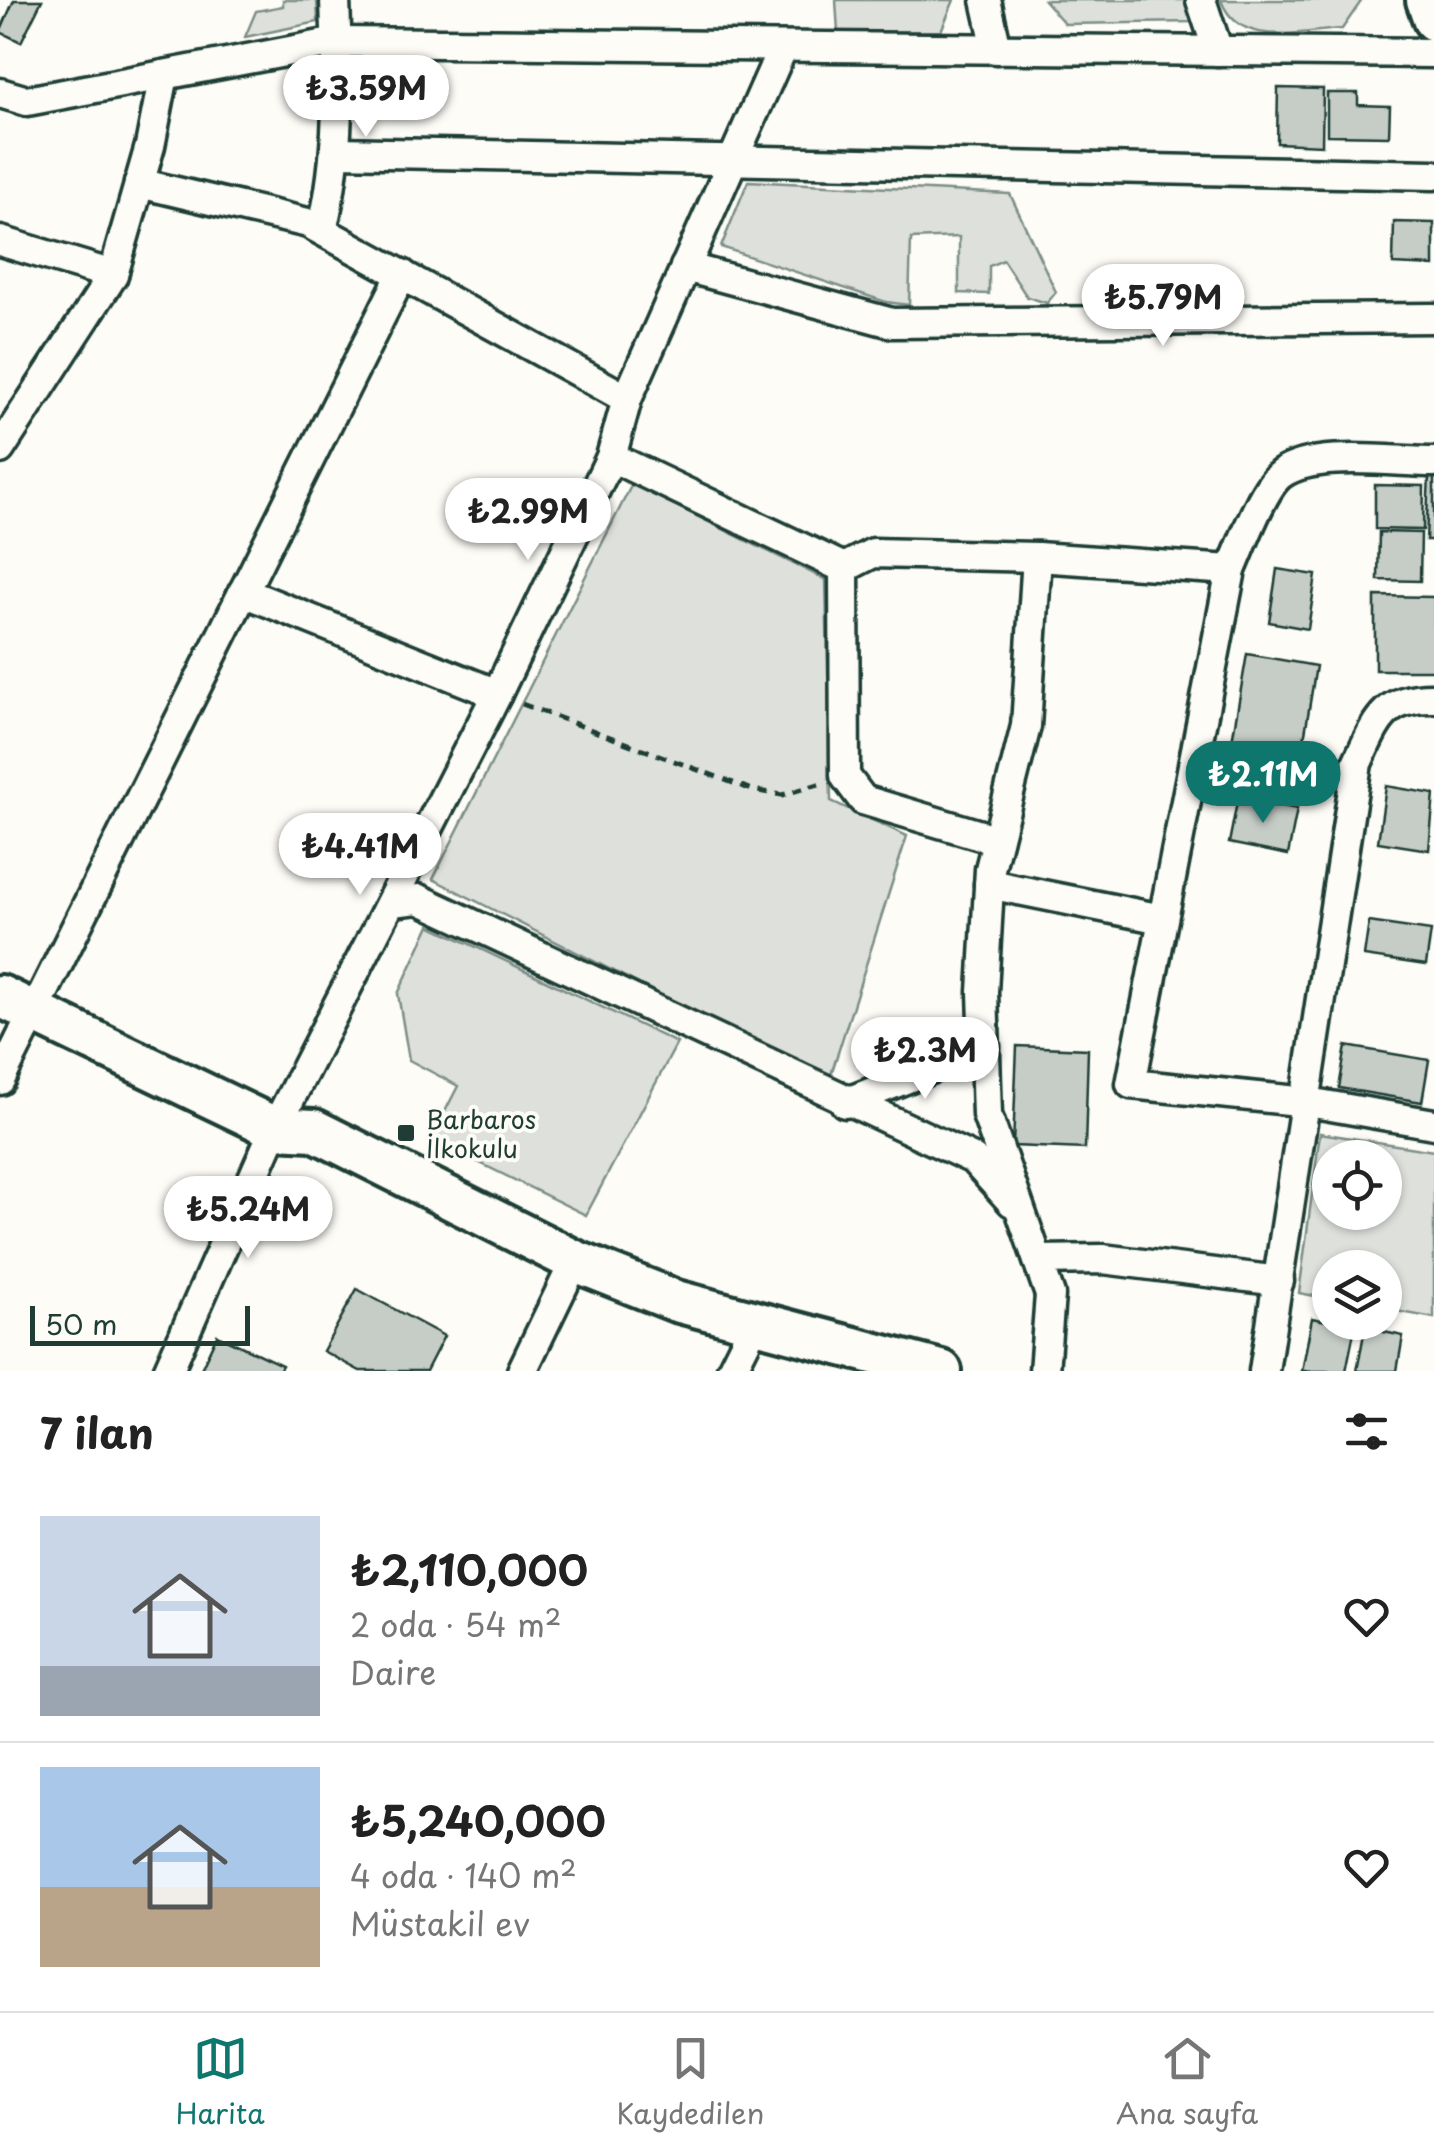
<!DOCTYPE html>
<html lang="tr">
<meta charset="utf-8">
<style>
:root{--surface:#fff;--page:#f2f2f2;--text:#222;--muted:#767676;--line:#e0e0e0;--accent:#0f766e}
body{margin:0;font-family:"Playpen Sans",sans-serif;background:var(--page);color:var(--text);height:100vh;display:flex;flex-direction:column;font-size:38px;white-space:nowrap}
*{box-sizing:border-box;margin:0}
p{font-size:32px;color:var(--muted)}
.icon{flex:none;width:55px;height:55px;fill:none;stroke:currentColor;stroke-width:2;stroke-linecap:round;stroke-linejoin:round}
.map{position:relative;height:1371px;overflow:hidden}
.drawer{display:flex;flex-direction:column;background:var(--surface);flex:1}
.drawer>*{flex:none}
.fabs{position:absolute;left:1312px;top:1140px;display:grid;gap:20px}
.fabs a{display:grid;place-items:center;width:90px;height:90px;border-radius:50%;background:var(--surface);box-shadow:0 2px 8px #0004;font-size:50px}
.scale{position:absolute;left:30px;bottom:25px;width:220px;box-sizing:border-box;padding-left:10px;border:5px solid #1f3d34;border-top:0;font-size:28px;line-height:35px;white-space:nowrap;color:#1f3d34;-webkit-text-stroke:8px #fdfcf7;paint-order:stroke}
.price{position:absolute;translate:-50% -85px;padding:0 22px;border-radius:35px;background:#fff;color:#222;font-size:32px;line-height:65px;filter:drop-shadow(0 2px 5px #0008)}
.price::after{content:'';position:absolute;left:50%;top:60px;width:30px;height:22px;margin-left:-15px;background:inherit;clip-path:polygon(0 0,100% 0,50% 100%)}
.price.on{background:var(--accent);color:#fff}
ul{padding:0;list-style:none}
li{display:flex;align-items:center;gap:30px;height:250px;padding:0 40px}
li+li{border-top:2px solid var(--line)}
li span{display:grid;place-items:center;flex:none;width:280px;height:200px;border-radius:0px;color:#555}
li>.icon{margin-inline-start:auto}
span .icon{width:120px;height:120px;fill:#fffc;stroke-width:1}
li b{font-size:42px}
h2{display:flex;justify-content:space-between;align-items:center;height:120px;padding:0 40px;font-size:42px}
.tabs{display:flex;justify-content:space-around;align-items:center;height:140px;border-top:2px solid var(--line);background:var(--surface);font-size:28px;color:var(--muted)}
.tabs a{display:grid;justify-items:center;gap:5px}
.tabs .on{color:var(--accent)}
.map>svg:first-child{display:block}
.green{fill:#dde0db;stroke:#7e8e88;stroke-width:2.5;fill-rule:evenodd}
.building{fill:#c6cdc7;stroke:#1f3d34;stroke-width:2.5}
.lines{fill:none;stroke-linecap:round;stroke-linejoin:round}
.street-casing{stroke:#1f3d34;stroke-width:35}
.secondary-casing{stroke:#1f3d34;stroke-width:48}
.path{stroke:#1f3d34;stroke-width:5;stroke-dasharray:10 8;stroke-linecap:butt}
.street{stroke:#fdfcf7;stroke-width:28}
.secondary{stroke:#fdfcf7;stroke-width:40}
.poi-dot{fill:#1f3d34;stroke:#fdfcf7;stroke-width:4}
.labels{text-anchor:middle;dominant-baseline:central;stroke-width:8;stroke-linejoin:round;paint-order:stroke}
.poi-label{font-size:25px;fill:#1f3d34;stroke:#fdfcf7;text-anchor:start}
</style>
<div class="map">
<svg width="1434" height="1371" viewBox="0 0 1434 1371">
<rect width="100%" height="100%" fill="#fdfcf7"/>
<filter id="ink" filterUnits="userSpaceOnUse"><feTurbulence type="fractalNoise" baseFrequency=".01" numOctaves="2"/><feDisplacementMap in="SourceGraphic" scale="20" xChannelSelector="R" yChannelSelector="G"/><feConvolveMatrix kernelMatrix="1 2 1 2 8 2 1 2 1" color-interpolation-filters="sRGB"/></filter>
<g filter="url(#ink)">
<!-- green -->
<g class="green">
<path d="M283,0H317L318,22L245,37L256,11L283,6Z"/>
<path d="M836,0H954L941,31L838,33Z"/>
<path d="M1044,0H1184L1193,22L1065,24Z"/>
<path d="M1221,0H1362L1342,29C1299,31 1239,49 1221,0Z"/>
<path d="M748,181L1010,194L1056,292L1047,303L1027,297L1003,260L989,266V294L959,293V237L911,239L909,305L886,302L721,247Z"/>
<path d="M632,484L826,580L831,801L907,836L829,1081L433,879Z"/>
<path d="M430,925L677,1043L586,1215L431,1139L458,1086L409,1060L398,994Z"/>
<path d="M1320,1133L1434,1151V1318L1385,1309V1268H1330V1299L1299,1293ZM1330,1158H1385V1212H1330Z"/>
</g>
<!-- building -->
<g class="building">
<path d="M14,0H42L21,42L0,32Z"/>
<path d="M1278,88L1323,89L1322,145L1277,143Z"/>
<path d="M1327,93H1358V105L1390,106L1389,136L1327,135Z"/>
<path d="M1394,222L1434,223V266L1393,264Z"/>
<path d="M1429,475L1434,476V540H1426Z"/>
<path d="M1375,485L1424,486L1423,530L1375,529Z"/>
<path d="M1379,532L1421,533L1420,581L1378,580Z"/>
<path d="M1277,569L1316,575L1308,629L1269,622Z"/>
<path d="M1375,596L1434,597V670H1375Z"/>
<path d="M1247,654L1316,666L1301,758L1231,747Z"/>
<path d="M1386,786L1434,794L1429,850L1378,842Z"/>
<path d="M1238,797L1297,809L1288,855L1229,843Z"/>
<path d="M1369,922L1431,931L1426,965L1364,956Z"/>
<path d="M1017,1046L1088,1049L1085,1149L1013,1146Z"/>
<path d="M1346,1046L1429,1060L1422,1102L1339,1088Z"/>
<path d="M357,1289L444,1336L426,1371H360L323,1351Z"/>
<path d="M1312,1318L1355,1327L1346,1371H1302Z"/>
<path d="M1365,1328L1403,1336L1397,1371H1357Z"/>
<path d="M217,1335L282,1365L279,1371H200Z"/>
</g>
<g class="lines">
<!-- street casing -->
<g class="street-casing">
<g id="street">
<path d="M986,0L997,49"/>
<path d="M1201,0L1218,51"/>
<path d="M0,93L27,101L337,42L1434,53"/>
<path d="M337,152L1434,175"/>
<path d="M139,183L308,223L627,399"/>
<path d="M322,230C341,153 338,79 335,0"/>
<path d="M0,241L113,275L150,146L164,75"/>
<path d="M685,267L892,323L1434,318"/>
<path d="M0,449L113,275"/>
<path d="M611,457L844,568L873,553L1037,557L1231,570"/>
<path d="M1434,462C1394,462 1314,450 1281,474C1262,488 1241,548 1231,570L1131,1084L1308,1102L1434,1124"/>
<path d="M1037,557L1026,726L990,869L983,992L987,1115L1050,1295L1044,1371"/>
<path d="M844,568L845,776L863,800L997,840"/>
<path d="M243,592L497,694"/>
<path d="M989,884L1162,919"/>
<path d="M391,902L419,899L973,1159L1012,1202"/>
<path d="M0,1080L402,274"/>
<path d="M845,1103L985,1047"/>
<path d="M1038,1260L1103,1259L1279,1281"/>
<path d="M168,1371L275,1128L497,694L611,457L627,399L783,47"/>
<path d="M522,1371L575,1261"/>
<path d="M731,1371L755,1323"/>
<path d="M1264,1371L1357,763C1377,721 1383,697 1434,698"/>
</g>
</g>
<!-- secondary casing -->
<g class="secondary-casing">
<g id="secondary">
<path d="M1427,0L1434,20"/>
<path d="M0,996L275,1128L314,1130L575,1261L676,1301L941,1371"/>
</g>
</g>
<!-- path -->
<path class="path" d="M522,704L752,790L782,795L819,784"/>
<!-- street -->
<use href="#street" class="street"/>
<!-- secondary -->
<use href="#secondary" class="secondary"/>
</g>
</g>
<!-- markers -->
<rect class="poi-dot" x="396" y="1123" width="20" height="20" rx="5"/>
<g class="labels">
<!-- poi labels -->
<g class="poi-label">
<text x="426" y="1119">Barbaros<tspan x="426" dy="29">İlkokulu</tspan></text>
</g>
</g>
</svg>
<div class="fabs">
<a><svg class="icon" aria-label="locate" viewBox="0 0 24 24"><circle cx="12" cy="12" r="6"/><path d="M12 2v4M12 18v4M2 12h4M18 12h4"/></svg></a>
<a><svg class="icon" aria-label="layers" viewBox="0 0 24 24"><path d="M12 4l9 5-9 5-9-5zM3 14l9 5 9-5"/></svg></a>
</div>
<div class="scale">50 m</div>
<b class="price" style="left:366px;top:140px">₺3.59M</b>
<b class="price" style="left:1163px;top:349px">₺5.79M</b>
<b class="price" style="left:528px;top:563px">₺2.99M</b>
<b class="price on" style="left:1263px;top:826px">₺2.11M</b>
<b class="price" style="left:360px;top:898px">₺4.41M</b>
<b class="price" style="left:925px;top:1102px">₺2.3M</b>
<b class="price" style="left:248px;top:1261px">₺5.24M</b>
</div>
<section class="drawer">
<h2>7 ilan<svg class="icon" aria-label="filters" viewBox="0 0 24 24"><path d="M4 7h16M4 17h16"/><circle cx="9" cy="7" r="2"/><circle cx="15" cy="17" r="2"/></svg></h2>
<ul>
<li><span style="background:linear-gradient(#c9d6e8 75%,#9aa5b1 0)"><svg class="icon" aria-label="home" viewBox="0 0 24 24"><path d="M3 11l9-7 9 7M6 9v11h12V9"/></svg></span><div><b>₺2,110,000</b><p>2 oda · 54 m²</p><p>Daire</p></div><svg class="icon" aria-label="heart" viewBox="0 0 24 24"><path d="M12 20l-8-8c-3-5 5-10 8-4 3-6 11-1 8 4z"/></svg></li>
<li><span style="background:linear-gradient(#a9c7e8 60%,#b9a48a 0)"><svg class="icon" aria-label="home" viewBox="0 0 24 24"><path d="M3 11l9-7 9 7M6 9v11h12V9"/></svg></span><div><b>₺5,240,000</b><p>4 oda · 140 m²</p><p>Müstakil ev</p></div><svg class="icon" aria-label="heart" viewBox="0 0 24 24"><path d="M12 20l-8-8c-3-5 5-10 8-4 3-6 11-1 8 4z"/></svg></li>
</ul>
</section>
<nav class="tabs">
<a class="on"><svg class="icon" aria-label="map" viewBox="0 0 24 24"><path d="M3 6l6-2 6 2 6-2v14l-6 2-6-2-6 2zM9 4v14M15 6v14"/></svg>Harita</a>
<a><svg class="icon" aria-label="saved" viewBox="0 0 24 24"><path d="M7 4h10v16l-5-4-5 4z"/></svg>Kaydedilen</a>
<a><svg class="icon" aria-label="home" viewBox="0 0 24 24"><path d="M3 11l9-7 9 7M6 9v11h12V9"/></svg>Ana sayfa</a>
</nav>
